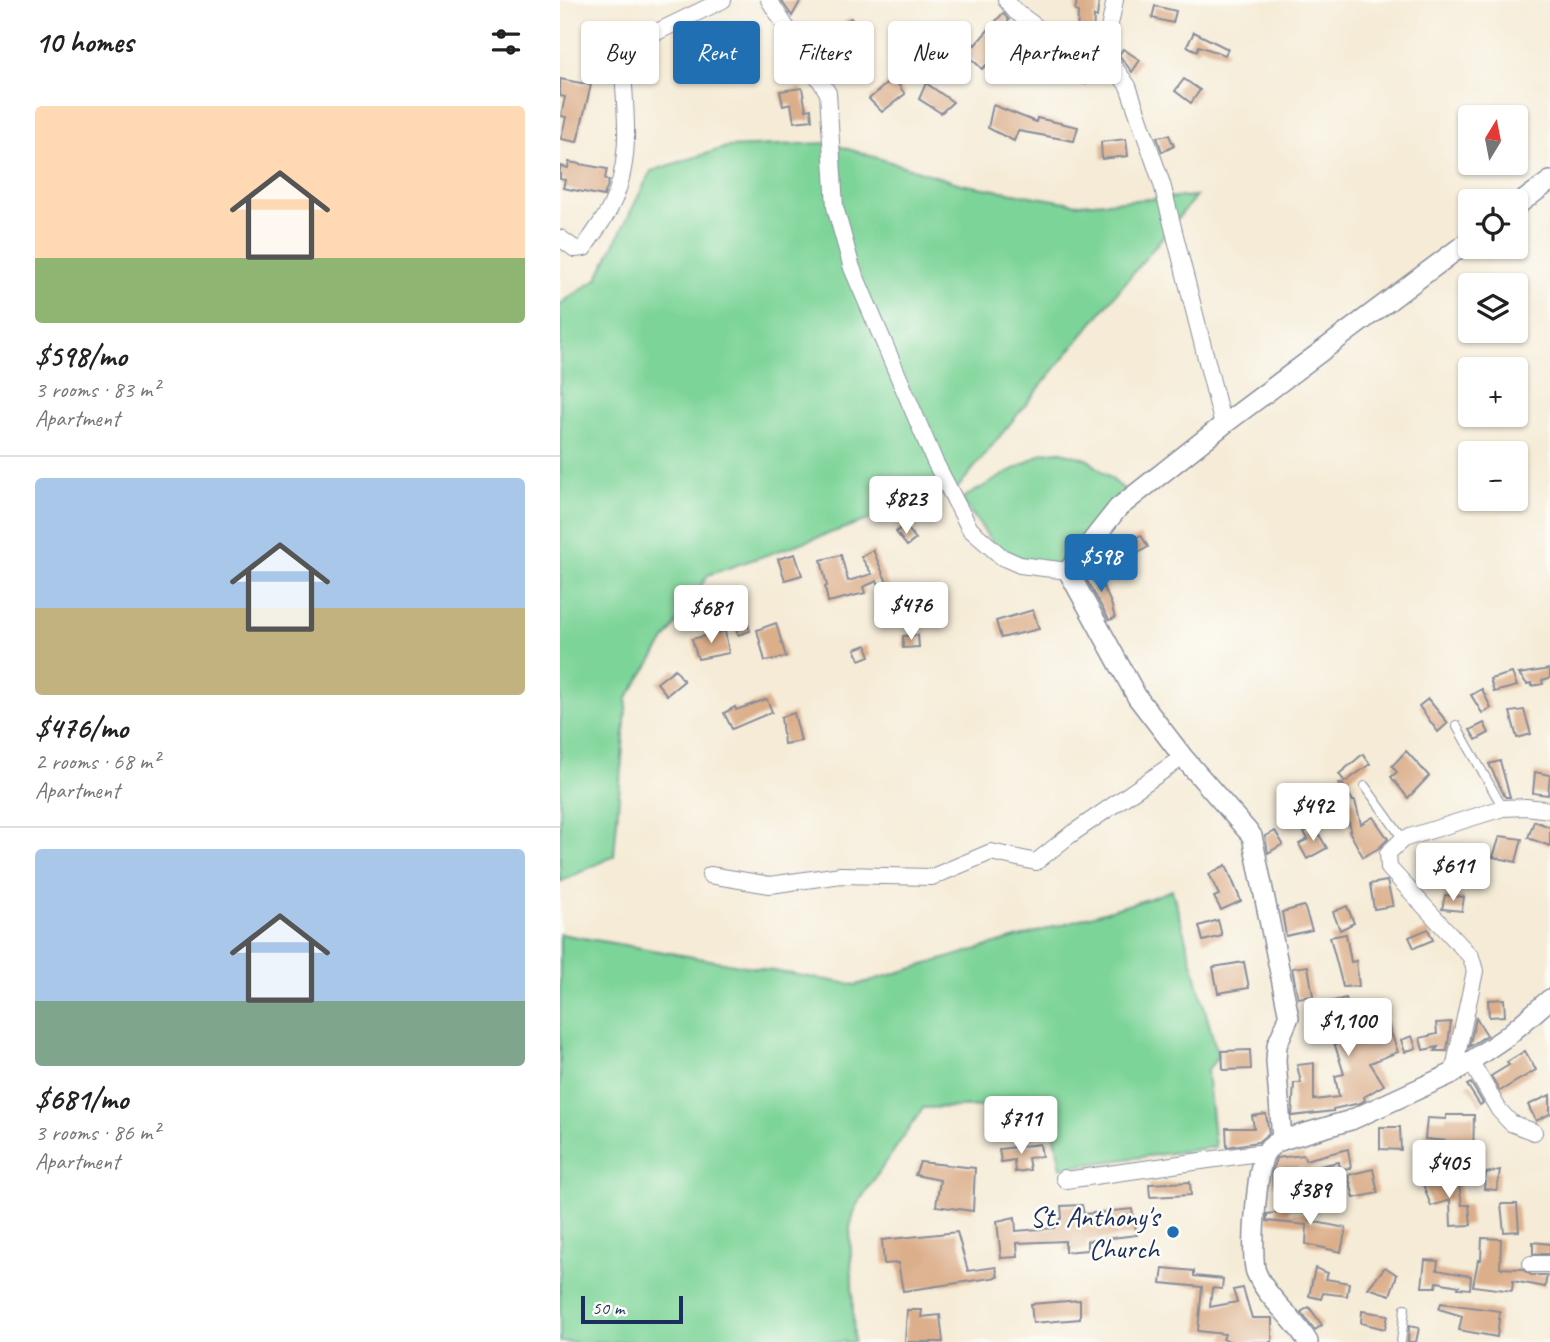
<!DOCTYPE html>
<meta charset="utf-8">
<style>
:root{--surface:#fff;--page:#f6f6f6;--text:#222;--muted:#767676;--line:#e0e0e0;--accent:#1f6fb2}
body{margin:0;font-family:Caveat,sans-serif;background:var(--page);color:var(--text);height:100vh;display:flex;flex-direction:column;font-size:26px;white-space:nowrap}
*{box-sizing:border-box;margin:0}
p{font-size:23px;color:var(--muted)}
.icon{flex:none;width:38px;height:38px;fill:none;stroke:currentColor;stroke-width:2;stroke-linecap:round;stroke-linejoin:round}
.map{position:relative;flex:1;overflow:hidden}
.side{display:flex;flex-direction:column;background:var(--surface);width:560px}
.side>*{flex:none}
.guide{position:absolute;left:21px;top:21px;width:665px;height:63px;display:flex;gap:14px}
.needle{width:46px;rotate:10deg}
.controls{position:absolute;left:898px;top:105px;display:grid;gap:14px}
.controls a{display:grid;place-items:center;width:70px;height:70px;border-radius:7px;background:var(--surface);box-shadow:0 2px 5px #0004;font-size:35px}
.scale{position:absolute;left:21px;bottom:18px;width:102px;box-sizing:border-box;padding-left:7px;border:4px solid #1b2f5e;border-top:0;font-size:19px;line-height:24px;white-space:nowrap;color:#1b2f5e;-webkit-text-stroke:5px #fdfcf7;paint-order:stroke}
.price{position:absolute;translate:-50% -60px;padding:0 16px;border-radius:7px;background:#fff;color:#222;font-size:23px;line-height:46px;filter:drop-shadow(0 2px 4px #0008)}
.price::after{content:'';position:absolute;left:50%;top:42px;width:21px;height:16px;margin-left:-10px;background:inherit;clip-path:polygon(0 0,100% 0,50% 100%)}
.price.active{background:var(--accent);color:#fff}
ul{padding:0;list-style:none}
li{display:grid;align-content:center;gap:14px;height:371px;padding:0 35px}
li+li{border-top:2px solid var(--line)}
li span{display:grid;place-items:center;height:217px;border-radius:7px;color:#555}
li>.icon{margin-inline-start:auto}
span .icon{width:126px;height:126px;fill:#fffc;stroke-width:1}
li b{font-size:30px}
h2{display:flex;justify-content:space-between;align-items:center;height:84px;padding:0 35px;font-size:30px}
.pill{padding:0 24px;border-radius:7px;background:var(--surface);box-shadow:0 2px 5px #0004;font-size:24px;line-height:63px}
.pill.active{background:var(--accent);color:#fff}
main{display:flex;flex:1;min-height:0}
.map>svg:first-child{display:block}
.green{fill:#7dd498;stroke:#4c827b;stroke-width:2}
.building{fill:#dcaf8b}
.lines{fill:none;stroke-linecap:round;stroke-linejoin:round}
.service-casing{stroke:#888d9a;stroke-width:10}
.minor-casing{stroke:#888d9a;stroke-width:18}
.tertiary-casing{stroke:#888d9a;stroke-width:22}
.service{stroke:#fff;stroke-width:8}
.minor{stroke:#fff;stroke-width:16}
.tertiary{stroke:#fff;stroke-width:19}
.poi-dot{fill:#1f6fb2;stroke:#fdfcf7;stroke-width:2.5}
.labels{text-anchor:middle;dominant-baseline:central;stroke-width:5;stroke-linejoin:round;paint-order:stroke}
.poi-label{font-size:28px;fill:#1b2f5e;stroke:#fdfcf7;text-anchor:end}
</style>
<main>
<section class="side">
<h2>10 homes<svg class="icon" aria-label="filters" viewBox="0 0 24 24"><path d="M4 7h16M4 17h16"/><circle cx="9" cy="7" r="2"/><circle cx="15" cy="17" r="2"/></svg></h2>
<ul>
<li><span style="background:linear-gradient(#ffd9b3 70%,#8fb573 0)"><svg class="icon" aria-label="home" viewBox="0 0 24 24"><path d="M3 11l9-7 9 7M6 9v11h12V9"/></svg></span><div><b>$598/mo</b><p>3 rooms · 83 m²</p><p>Apartment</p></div></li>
<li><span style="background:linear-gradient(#a9c7e8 60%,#c2b280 0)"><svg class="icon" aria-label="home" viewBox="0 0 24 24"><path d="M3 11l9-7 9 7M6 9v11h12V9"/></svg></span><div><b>$476/mo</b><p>2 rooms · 68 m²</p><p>Apartment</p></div></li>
<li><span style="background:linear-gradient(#a9c7e8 70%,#7fa58c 0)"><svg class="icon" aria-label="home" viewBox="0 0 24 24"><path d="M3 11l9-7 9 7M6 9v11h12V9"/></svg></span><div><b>$681/mo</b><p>3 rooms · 86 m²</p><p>Apartment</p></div></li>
</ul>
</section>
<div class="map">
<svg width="990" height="1342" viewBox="0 0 990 1342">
<rect width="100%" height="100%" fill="#fdfcf7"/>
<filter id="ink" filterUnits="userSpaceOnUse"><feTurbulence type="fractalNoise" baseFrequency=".0143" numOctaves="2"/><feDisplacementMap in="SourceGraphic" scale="14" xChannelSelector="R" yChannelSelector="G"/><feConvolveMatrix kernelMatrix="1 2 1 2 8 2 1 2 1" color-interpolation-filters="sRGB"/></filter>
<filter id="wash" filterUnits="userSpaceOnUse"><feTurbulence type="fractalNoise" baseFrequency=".00686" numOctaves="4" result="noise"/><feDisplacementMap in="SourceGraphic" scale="28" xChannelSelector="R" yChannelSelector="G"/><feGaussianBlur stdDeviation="1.57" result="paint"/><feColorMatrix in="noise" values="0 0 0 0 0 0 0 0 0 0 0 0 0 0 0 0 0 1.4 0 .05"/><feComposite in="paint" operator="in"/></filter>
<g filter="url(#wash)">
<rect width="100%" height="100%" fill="#f5ebd6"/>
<!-- green -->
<g class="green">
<path d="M269,143L401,184L518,204L636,196L396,490L148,575L67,698L54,856L0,882V304L37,279L91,171L167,147Z"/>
<path d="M498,451L527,459L565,490L543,511L508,562L498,568L461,559L436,547L401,499L483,453Z"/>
<path d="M612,890L658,1056L647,1071L655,1147L501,1168L490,1110L481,1105L363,1108L296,1206L290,1227L294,1342H0V934L296,985L588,899Z"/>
</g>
<g id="blocks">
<!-- building -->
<g class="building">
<path d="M221,0H241L232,16Z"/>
<path d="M517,0H539L537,17L534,16L533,39L524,57L529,59L525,70L529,71L526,84L499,78L503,67L482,50L492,37L508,49L513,36L517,38L518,12L515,11Z"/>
<path d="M595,6L616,11L613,23L592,18Z"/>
<path d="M443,13L449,20L444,27L468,44L453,63L439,53L422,69L405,52L413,43L415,45Z"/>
<path d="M291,18L296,27L282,35L284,22Z"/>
<path d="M372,28L380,37L375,60L353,52Z"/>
<path d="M634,32L668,49L665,55L639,46L637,51L627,46Z"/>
<path d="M281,40L302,66L276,72Z"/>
<path d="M563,49L580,60L572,72L559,55Z"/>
<path d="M333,78L345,94L322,112L309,99Z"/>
<path d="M0,79L31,85L17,142L1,139L6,117L1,116L5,97L0,96Z"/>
<path d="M624,79L640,90L631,103L615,91Z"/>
<path d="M366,83L393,102L381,113L359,99Z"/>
<path d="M242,88L246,110L251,109L252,120L234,122L231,104L223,106L220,91Z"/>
<path d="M433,105L476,122L477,118L518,127L514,141L458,131L454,141L428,128Z"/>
<path d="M609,135L614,146L602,152L597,137Z"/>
<path d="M566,139L568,156L542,159L541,142Z"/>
<path d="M9,162L47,169L45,179L49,181L44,196L3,188L5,180L0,179V166L8,168Z"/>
<path d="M345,525L356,539L347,546L336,532Z"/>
<path d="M581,535L588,547L560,564L553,549Z"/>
<path d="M313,550L331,592L326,595L317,581L303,587L305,593L268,602L265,587L267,586L261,560L281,555L288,581L312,574L301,557Z"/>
<path d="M235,554L242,575L225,580L218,559Z"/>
<path d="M536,571L551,603L555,618L549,620L525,577Z"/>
<path d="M473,610L479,629L441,638L436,621Z"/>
<path d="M186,617L190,631L178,635L173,621Z"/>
<path d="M216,623L226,657L205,661L197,630Z"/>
<path d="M165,631L169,653L138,659L132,639Z"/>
<path d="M358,635L359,647L343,648V636Z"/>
<path d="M306,645L310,656L300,660L295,649Z"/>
<path d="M115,669L124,681L107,695L97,683Z"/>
<path d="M990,669V678L982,680L983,684L971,686V683L967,684L959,674Z"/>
<path d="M952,673L957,686L934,692L930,679Z"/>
<path d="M922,689L931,708L922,713L911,695Z"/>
<path d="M207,699L212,712L172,729L164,713L175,707L176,710Z"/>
<path d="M868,699L888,723L878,732L859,706Z"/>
<path d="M964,710L971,734L957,738L950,712Z"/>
<path d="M234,713L241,741L224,744L221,717Z"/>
<path d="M924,723L929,733L916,740L910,730Z"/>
<path d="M846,751L869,776L848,798L831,777L837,772L832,766Z"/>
<path d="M803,754L810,764L785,782L779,774Z"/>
<path d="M940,761L950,797H945L929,764Z"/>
<path d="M975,772L990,775L988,795L973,793Z"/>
<path d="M782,783L793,801H795L801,824L813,817L828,839L819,848L803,857L789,831L791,830L779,784Z"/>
<path d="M974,821L990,827V846L968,838Z"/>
<path d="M754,826L767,848L747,859L739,844L748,839L744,832Z"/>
<path d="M715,831L723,844L708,853L705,836Z"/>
<path d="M940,836L962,839L956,862L933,857Z"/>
<path d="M880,857L882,864L907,858L909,869L862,877L861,863Z"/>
<path d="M666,865L681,901L661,910L654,897L659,895L649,874Z"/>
<path d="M827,881L833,906L814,909L810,884Z"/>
<path d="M885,895L904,897L902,911L882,909Z"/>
<path d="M744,906L752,930L726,936L722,912Z"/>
<path d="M787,906L794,923L780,930L773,912Z"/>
<path d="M658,920L662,936L643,941L639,926Z"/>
<path d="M868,929L873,940L854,948L849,937Z"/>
<path d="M786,934L791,962L796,961L799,986L783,987L770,937Z"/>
<path d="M684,962L689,988L658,993L653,967Z"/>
<path d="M748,966L753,996L738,998L732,968Z"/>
<path d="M786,998L790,1014L821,1005L838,1052L810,1063L824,1085L804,1097L805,1100L800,1103L773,1109V1111L732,1116L734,1083H741L737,1065L754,1063V1100L779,1097L775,1076L784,1074L774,1042L779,1040L774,1020L761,1022L756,1005Z"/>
<path d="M944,999L945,1016L929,1017L928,1000Z"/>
<path d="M916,1018L927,1035L909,1047Z"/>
<path d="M891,1022L887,1051H875L878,1047L863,1050L860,1038L877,1034L876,1023Z"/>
<path d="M852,1036L856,1048L845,1052L841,1040Z"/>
<path d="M690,1050L691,1069L663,1070L662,1051Z"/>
<path d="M965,1051L976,1070L940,1091L931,1076L949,1065L947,1062Z"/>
<path d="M911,1083L923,1103L920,1105L907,1085Z"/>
<path d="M990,1095V1114L976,1121L968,1105Z"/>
<path d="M706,1114L709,1133L698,1142L667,1147L666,1128H694L692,1116Z"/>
<path d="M886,1115H914L913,1157H886V1141L865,1139L867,1118L886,1119Z"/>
<path d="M820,1127H840L841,1150L820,1149Z"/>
<path d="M480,1144L482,1156L468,1158L470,1170L455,1172L454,1160L441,1162L439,1149Z"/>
<path d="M788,1149L791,1168L780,1169L779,1162L745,1169L744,1167L724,1169L725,1186H713L712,1173L716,1158L744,1155L745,1160Z"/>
<path d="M360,1162L415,1168L413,1211L376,1206L380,1180L355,1175Z"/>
<path d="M813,1169L818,1193L794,1198L788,1175Z"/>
<path d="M940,1170L937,1190L924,1189L926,1173Z"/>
<path d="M898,1178L902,1205H909L911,1225L891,1226L890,1200L871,1206L863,1184Z"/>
<path d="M630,1182L631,1195L590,1197L589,1184Z"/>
<path d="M717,1199L730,1200L729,1213H750V1221L786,1228L781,1252L746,1244L747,1225L707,1221V1214L716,1213Z"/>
<path d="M941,1204H957L959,1231L944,1232Z"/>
<path d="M522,1205L524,1214L572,1209L577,1235L527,1241V1250L505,1252V1241L457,1243L458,1257L441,1258L437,1221L455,1217L456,1231L494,1228L502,1217L501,1206Z"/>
<path d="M397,1232L408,1271L436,1267L438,1277L343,1291L338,1263L324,1264L322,1240Z"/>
<path d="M922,1238L941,1239L940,1268L962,1269L971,1275H987L985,1287L953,1281L952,1291L913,1286L918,1260H921Z"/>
<path d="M973,1242L990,1244V1254H973Z"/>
<path d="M865,1260L878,1261L877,1270L911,1276L910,1289L898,1288L899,1286L877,1282L876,1287H862Z"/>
<path d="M825,1267L837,1275L830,1295L808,1288Z"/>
<path d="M603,1268L634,1271V1276L663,1279L662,1289L652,1288L650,1307L677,1302L673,1290L683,1288L692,1318H712V1342H672L663,1339L665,1334L638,1331L642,1287L601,1283Z"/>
<path d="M755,1268L768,1273L766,1279L789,1283L787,1296L763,1293L761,1299L749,1296Z"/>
<path d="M520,1300V1319L473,1323L471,1304Z"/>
<path d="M881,1303L940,1311L937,1337L899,1330L902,1316L879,1309Z"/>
<path d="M749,1307L762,1325L755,1330L741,1312Z"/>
<path d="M347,1310H362L361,1317L380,1315L383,1342H345Z"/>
<path d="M802,1311L828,1315L825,1329L801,1323Z"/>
<path d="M849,1326L859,1328L856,1342H848Z"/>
</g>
</g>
</g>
<g filter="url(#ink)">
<use href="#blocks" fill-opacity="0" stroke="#888d9a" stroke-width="2"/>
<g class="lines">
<!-- service casing -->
<g class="service-casing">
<g id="service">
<path d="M896,725L943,808"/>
<path d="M805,786L843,839"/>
<path d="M841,1342L845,1308"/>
</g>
</g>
<!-- minor casing -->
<g class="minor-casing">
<g id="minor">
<path d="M209,0L268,93L275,207L292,268L375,462L410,529L442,557L460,565L508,571"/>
<path d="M446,0L455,11L482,31"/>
<path d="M555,0L544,53L568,86L602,184L663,425"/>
<path d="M0,238L15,249L24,248C32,235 43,222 50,208C74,162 65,108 62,59L72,44L163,0"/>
<path d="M150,875L210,885L281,875L372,877L431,852L476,862L510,835L623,757"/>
<path d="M911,1062L939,1110L951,1123L974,1132"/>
<path d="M893,1073L915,971L911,957L829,868L828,853L843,839L943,808L966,807L990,810"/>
<path d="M504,1178L506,1180L698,1153L704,1155"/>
<path d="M971,1264H990"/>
</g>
</g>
<!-- tertiary casing -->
<g class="tertiary-casing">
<g id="tertiary">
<path d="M956,206L990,181"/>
<path d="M722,1140L716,1061L717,1045L729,1017L692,836L623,757L577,697L508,571L558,508L663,425L910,240"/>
<path d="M748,1342C734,1317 707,1299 696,1272C690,1256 697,1166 705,1153C710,1146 715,1143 722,1140L791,1120L893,1073L946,1037L990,999"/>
</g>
</g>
<!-- service -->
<use href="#service" class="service"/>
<!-- minor -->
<use href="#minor" class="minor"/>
<!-- tertiary -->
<use href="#tertiary" class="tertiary"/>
</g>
</g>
<!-- markers -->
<circle class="poi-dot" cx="613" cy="1232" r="7"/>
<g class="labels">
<!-- poi labels -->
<g class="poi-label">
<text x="599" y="1216">St. Anthony's<tspan x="599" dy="32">Church</tspan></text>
</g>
</g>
</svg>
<div class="controls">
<a><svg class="needle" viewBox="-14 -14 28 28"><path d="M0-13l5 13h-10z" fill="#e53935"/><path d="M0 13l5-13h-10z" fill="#767676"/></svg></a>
<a><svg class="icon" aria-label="locate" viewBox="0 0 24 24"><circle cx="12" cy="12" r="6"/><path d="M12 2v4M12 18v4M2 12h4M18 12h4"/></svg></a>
<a><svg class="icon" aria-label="layers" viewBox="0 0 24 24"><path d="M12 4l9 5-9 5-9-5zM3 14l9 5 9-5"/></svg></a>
<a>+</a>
<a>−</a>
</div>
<div class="scale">50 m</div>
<b class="price" style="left:346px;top:536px">$823</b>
<b class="price active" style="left:541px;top:594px">$598</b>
<b class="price" style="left:351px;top:642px">$476</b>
<b class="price" style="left:151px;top:645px">$681</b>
<b class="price" style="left:753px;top:843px">$492</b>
<b class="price" style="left:893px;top:903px">$611</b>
<b class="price" style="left:788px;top:1058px">$1,100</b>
<b class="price" style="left:461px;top:1156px">$711</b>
<b class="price" style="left:889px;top:1200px">$405</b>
<b class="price" style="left:750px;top:1227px">$389</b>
<div class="guide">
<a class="pill">Buy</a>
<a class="pill active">Rent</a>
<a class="pill">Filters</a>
<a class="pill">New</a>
<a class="pill">Apartment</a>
</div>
</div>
</main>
